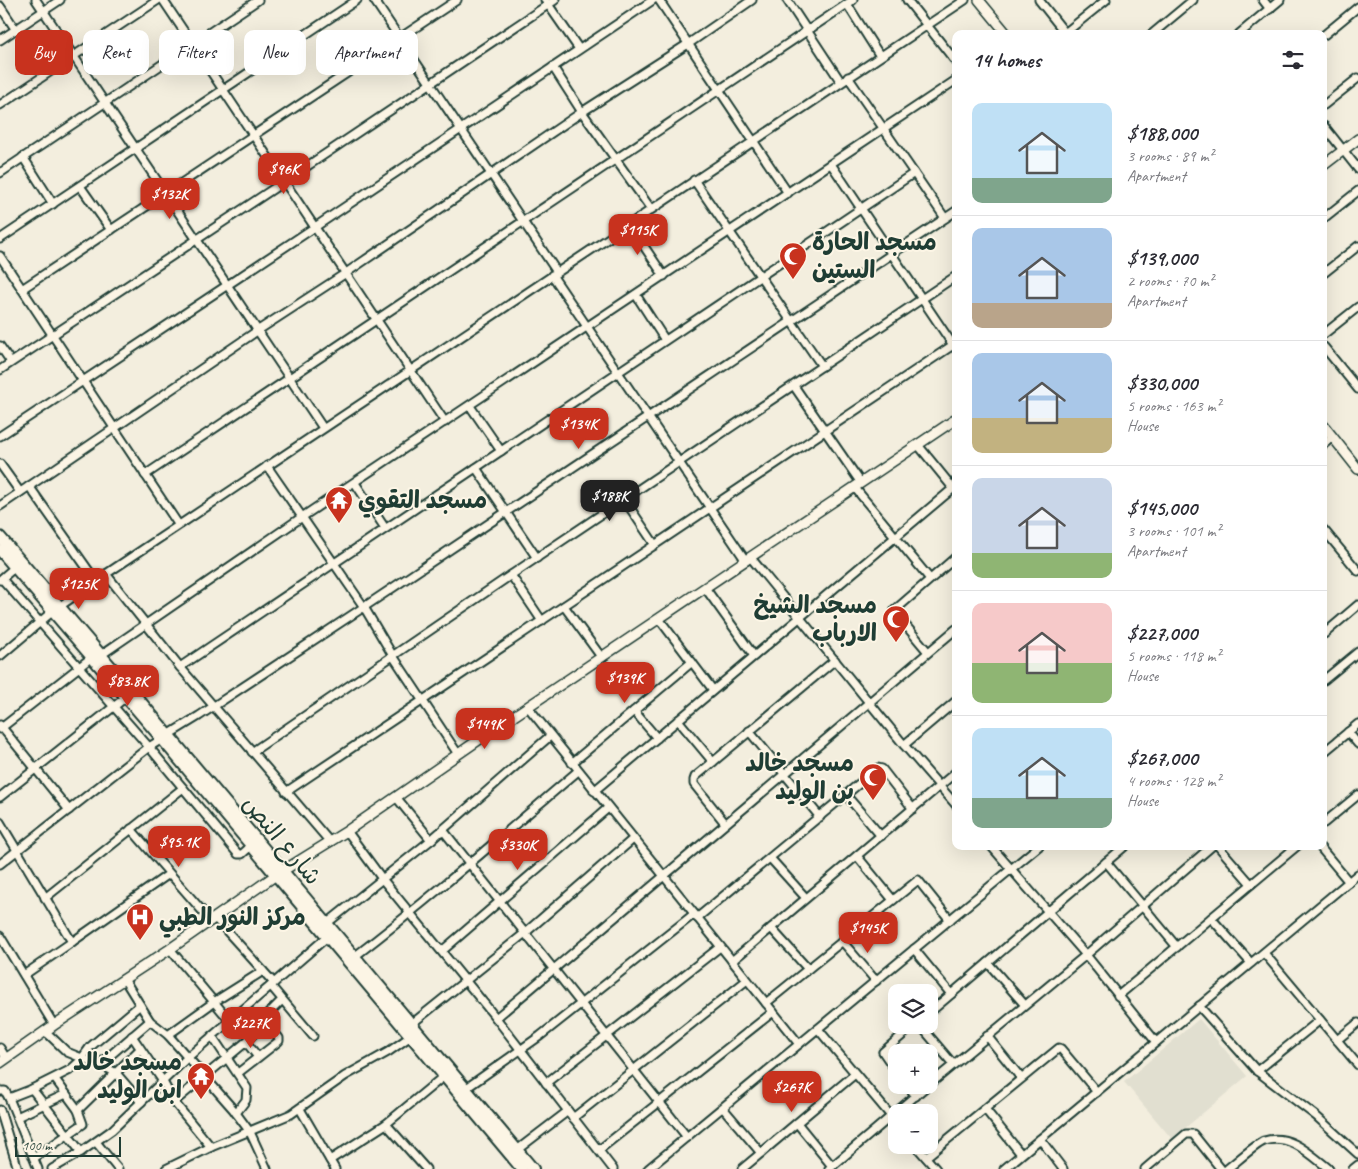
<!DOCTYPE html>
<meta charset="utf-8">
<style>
:root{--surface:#fff;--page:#f2f2f3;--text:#2b2b33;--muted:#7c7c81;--line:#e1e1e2;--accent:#c8321e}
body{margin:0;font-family:Caveat,"Playpen Sans Arabic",sans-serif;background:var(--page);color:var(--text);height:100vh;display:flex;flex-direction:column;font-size:19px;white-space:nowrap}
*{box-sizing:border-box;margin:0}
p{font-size:16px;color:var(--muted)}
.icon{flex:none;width:28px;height:28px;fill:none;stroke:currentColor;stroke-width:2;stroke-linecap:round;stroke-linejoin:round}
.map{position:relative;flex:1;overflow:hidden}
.side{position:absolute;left:952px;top:30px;width:375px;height:820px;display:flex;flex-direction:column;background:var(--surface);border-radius:10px;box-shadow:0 5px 20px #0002}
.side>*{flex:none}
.guide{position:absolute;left:15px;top:30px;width:475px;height:45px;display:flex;gap:10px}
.tools{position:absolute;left:888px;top:984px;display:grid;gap:10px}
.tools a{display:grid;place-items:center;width:50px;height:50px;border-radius:10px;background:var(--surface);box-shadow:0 5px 20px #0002;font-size:25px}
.scale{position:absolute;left:15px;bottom:12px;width:106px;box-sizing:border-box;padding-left:5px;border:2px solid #1f3d34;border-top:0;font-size:14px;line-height:18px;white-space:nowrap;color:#1f3d34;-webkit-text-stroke:4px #fcf5e5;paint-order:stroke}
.price{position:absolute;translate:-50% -42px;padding:0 11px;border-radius:10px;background:var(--accent);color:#fff;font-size:16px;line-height:32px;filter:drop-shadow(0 1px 2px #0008)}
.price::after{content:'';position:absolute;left:50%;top:30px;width:15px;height:11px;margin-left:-8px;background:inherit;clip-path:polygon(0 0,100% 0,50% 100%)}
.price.current{background:#222;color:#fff}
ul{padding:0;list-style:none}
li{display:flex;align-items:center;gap:15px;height:125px;padding:0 20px}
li+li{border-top:1px solid var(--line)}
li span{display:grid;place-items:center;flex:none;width:140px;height:100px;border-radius:10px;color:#555}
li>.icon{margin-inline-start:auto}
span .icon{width:60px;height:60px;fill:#fffc;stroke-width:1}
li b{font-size:21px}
h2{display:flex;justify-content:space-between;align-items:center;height:60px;padding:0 20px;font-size:21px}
.chip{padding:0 18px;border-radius:10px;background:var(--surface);box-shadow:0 5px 20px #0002;font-size:18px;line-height:45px}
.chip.current{background:var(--accent);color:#fff}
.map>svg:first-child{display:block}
.built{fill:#e1dfd0}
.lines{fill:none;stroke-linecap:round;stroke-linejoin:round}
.minor-casing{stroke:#1f3d34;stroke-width:11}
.tertiary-casing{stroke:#1f3d34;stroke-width:12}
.secondary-casing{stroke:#1f3d34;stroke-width:14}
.minor{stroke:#fcf5e5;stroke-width:7}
.tertiary{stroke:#fcf5e5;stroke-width:9}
.secondary{stroke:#fcf5e5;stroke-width:10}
.labels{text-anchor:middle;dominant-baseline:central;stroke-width:4;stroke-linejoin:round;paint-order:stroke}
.poi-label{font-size:24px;font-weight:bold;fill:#1f3d34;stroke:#fcf5e5;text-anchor:start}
.street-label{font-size:24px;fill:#1f3d34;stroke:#fcf5e5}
</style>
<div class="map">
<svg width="1358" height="1169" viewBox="0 0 1358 1169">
<rect width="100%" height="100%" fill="#f3eede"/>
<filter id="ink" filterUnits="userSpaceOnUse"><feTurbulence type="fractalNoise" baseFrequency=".02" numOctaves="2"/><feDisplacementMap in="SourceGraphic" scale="10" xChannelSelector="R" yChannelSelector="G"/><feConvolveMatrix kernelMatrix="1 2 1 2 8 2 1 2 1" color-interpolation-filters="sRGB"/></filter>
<g filter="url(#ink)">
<!-- built -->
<path class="built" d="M1199,1019L1247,1076L1172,1139L1124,1082Z"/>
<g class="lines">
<!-- minor casing -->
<g class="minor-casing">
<g id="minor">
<path d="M36,0L323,428"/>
<path d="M163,0L445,422"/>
<path d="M374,0L557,272"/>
<path d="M545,0L579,49"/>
<path d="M659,0L788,193"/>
<path d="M787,0L841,82"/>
<path d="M907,0L956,62"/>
<path d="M1039,0L1066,34"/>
<path d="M1263,0L1270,9"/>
<path d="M847,4L880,56"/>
<path d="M0,6L16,30"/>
<path d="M1065,33L1106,0"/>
<path d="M1152,34L1193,0"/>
<path d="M1239,34L1280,0"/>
<path d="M1324,35L1358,7"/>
<path d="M0,40L60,0"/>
<path d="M553,67L582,112L651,209"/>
<path d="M848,77L945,218"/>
<path d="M0,105L158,0"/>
<path d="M1324,105L1358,78"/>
<path d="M1324,126L1358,169"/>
<path d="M23,157L53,204"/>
<path d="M831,164L955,348"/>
<path d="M0,173L258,0"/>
<path d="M694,180L822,366"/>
<path d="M80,186L111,230"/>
<path d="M1324,218L1358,191"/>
<path d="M629,224L664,276"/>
<path d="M0,239L357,0"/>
<path d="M0,256L178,524"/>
<path d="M1324,273L1358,246"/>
<path d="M552,275L746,561"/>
<path d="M22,289L457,0"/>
<path d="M636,295L665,340"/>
<path d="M1324,334L1358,307"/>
<path d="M0,346L11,362"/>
<path d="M1324,347L1358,389"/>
<path d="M0,370L285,181L555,0"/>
<path d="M794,386L861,483"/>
<path d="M470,406L501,451"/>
<path d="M0,436L315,227L653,0"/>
<path d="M1324,444L1332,437"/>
<path d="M918,445L953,488"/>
<path d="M0,464L20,492"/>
<path d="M267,466L364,607L393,656L458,754"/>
<path d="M476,468L537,558"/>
<path d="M145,475L853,0"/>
<path d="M355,483L385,528"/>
<path d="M29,486L96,581"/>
<path d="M855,488L930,579"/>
<path d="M624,499L655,545"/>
<path d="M0,506L257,331L346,273L582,112L688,44L752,0"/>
<path d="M1324,530L1358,571"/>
<path d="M751,558L904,745L956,805"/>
<path d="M106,574L180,667L330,842"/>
<path d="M511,575L542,621"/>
<path d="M2,579L149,747L238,854H242L251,846"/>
<path d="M0,580L15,567"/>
<path d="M706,589L754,656"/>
<path d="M564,606L602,658"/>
<path d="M660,620L713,690"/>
<path d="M1324,634L1358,605"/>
<path d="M928,652L897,615L895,610L956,557"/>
<path d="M101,655L302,517L956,80"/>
<path d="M0,656L53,611L106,574L965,0"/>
<path d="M180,667L914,173"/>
<path d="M1324,680L1358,652"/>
<path d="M528,707L799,1044"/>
<path d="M634,711L657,738"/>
<path d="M678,720L713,762"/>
<path d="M0,725L69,810"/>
<path d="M0,729L92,657"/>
<path d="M749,731L820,817"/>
<path d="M1348,732L1358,744"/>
<path d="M168,735L199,716L364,607L956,211"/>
<path d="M904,745L956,701"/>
<path d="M252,752L511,575L956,276"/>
<path d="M1324,752L1358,724"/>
<path d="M572,763L692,662"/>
<path d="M594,791L956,486"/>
<path d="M286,792L956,343"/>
<path d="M846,795L881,836"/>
<path d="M0,797L126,697"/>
<path d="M396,797L431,840"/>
<path d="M0,822L72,942L24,975"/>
<path d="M725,823L694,784V780L695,777L835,660"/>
<path d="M1324,823L1358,795"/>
<path d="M131,829L211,921"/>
<path d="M443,830L687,1137"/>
<path d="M347,831L383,880L496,1018L613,1169"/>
<path d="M991,846L1086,955L1156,1042"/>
<path d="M1218,846L1251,884"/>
<path d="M1319,846L1349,882"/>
<path d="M857,856L893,900"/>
<path d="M770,858L806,898"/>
<path d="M1106,862L1177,947"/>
<path d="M0,864L149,747L162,739"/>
<path d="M45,898L183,788"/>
<path d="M215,918L274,983"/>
<path d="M697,918L878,768L882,769L913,809"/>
<path d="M1211,918L1251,963"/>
<path d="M326,924L431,840L550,736"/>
<path d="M771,928L808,969"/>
<path d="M0,936L54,1025"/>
<path d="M842,941L876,981"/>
<path d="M72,942L169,874"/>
<path d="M170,949L230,1021"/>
<path d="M914,949L951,994"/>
<path d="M442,951L608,808"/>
<path d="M1264,953L1358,1065"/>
<path d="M354,957C431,898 504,834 578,771"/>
<path d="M732,961L956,772"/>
<path d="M988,963L1024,1004"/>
<path d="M124,979L150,1021L168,1035L233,1109L250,1132L267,1169"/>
<path d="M271,986L313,1036"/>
<path d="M1118,996L1297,846"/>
<path d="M766,1003L918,880L950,920"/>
<path d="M1199,1006L1257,1071L1316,1116L1358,1154"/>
<path d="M929,1013L1125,846"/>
<path d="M496,1018L956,629"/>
<path d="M920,1025L953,1064"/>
<path d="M409,1026L525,933L633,839"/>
<path d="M818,1029L896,1122"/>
<path d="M45,1031L67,1052L109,1069L116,1073L141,1102"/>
<path d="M168,1035L214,1002L263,971"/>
<path d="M132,1036L162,1080L174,1102L211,1147"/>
<path d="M212,1036L247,1088L246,1100L236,1113"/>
<path d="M987,1036L1021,1078"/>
<path d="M1337,1040L1358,1023"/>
<path d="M246,1042L258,1057"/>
<path d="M0,1048L6,1058"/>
<path d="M99,1065L150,1021"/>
<path d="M896,1071L883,1052L914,1025"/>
<path d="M1257,1071L1320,1020"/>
<path d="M238,1073L279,1041V1038L263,1019"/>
<path d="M546,1083L720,947"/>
<path d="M907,1085L916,1096"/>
<path d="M929,1085L1086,955L1212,846"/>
<path d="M32,1089L81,1152"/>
<path d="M465,1089L540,1036L694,914"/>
<path d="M0,1091H5L9,1098L38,1169"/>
<path d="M9,1098L32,1089L70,1070L80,1061L90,1047L140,1005"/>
<path d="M174,1102L246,1042L257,1030L263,1019L282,1000"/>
<path d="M723,1108L761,1153"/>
<path d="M300,1109L335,1169"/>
<path d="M985,1109L1021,1154"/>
<path d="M0,1110L18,1169"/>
<path d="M78,1110L140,1049"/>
<path d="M17,1117L66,1094"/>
<path d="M573,1118L747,980"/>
<path d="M797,1123L832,1166"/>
<path d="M386,1124L426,1169"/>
<path d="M1040,1139L1063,1169"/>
<path d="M96,1142L118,1169"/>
<path d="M915,1145L936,1169"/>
<path d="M517,1150L568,1111"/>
<path d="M599,1150L773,1012"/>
<path d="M926,1157L1059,1048L1061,1049L1097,1092"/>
<path d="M34,1158L83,1124L78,1110L55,1079"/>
<path d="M330,1160L386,1124L444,1076"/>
<path d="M52,1169L81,1152L112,1130L187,1058L327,937"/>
<path d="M166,1169L211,1147L291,1114L345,1076L388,1052L411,1036"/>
<path d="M648,1169L1039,846"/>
<path d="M742,1169L855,1074"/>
<path d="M829,1169L928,1085"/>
<path d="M1004,1169L1358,874"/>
<path d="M1145,1169L1186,1134H1193L1221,1169"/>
<path d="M1227,1169C1235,1163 1256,1144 1264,1141C1290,1133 1310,1154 1329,1169"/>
<path d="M1353,1169L1358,1165"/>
</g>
</g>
<!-- tertiary casing -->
<g class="tertiary-casing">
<g id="tertiary">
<path d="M979,0L1007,34"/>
<path d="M1324,165L1358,139"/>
<path d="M1324,426L1358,469"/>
<path d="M0,1063L54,1025L170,949L276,875L347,831L493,730L956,419"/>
</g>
</g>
<!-- secondary casing -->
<g class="secondary-casing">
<g id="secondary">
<path d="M0,537L124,682L533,1169"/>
<path d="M0,550L162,739L522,1169"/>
</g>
</g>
<!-- minor -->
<use href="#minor" class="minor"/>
<!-- tertiary -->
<use href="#tertiary" class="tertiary"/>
<!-- secondary -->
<use href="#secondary" class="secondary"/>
</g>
</g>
<!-- icons -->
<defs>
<g id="mosque-pin" transform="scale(1.4375)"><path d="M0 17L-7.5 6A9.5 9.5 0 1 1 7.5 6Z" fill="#c8321e" stroke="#fcf5e5"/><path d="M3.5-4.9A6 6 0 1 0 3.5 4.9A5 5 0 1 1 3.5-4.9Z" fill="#fff"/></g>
<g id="temple-pin" transform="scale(1.4375)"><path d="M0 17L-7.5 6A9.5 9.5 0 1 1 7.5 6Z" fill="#c8321e" stroke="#fcf5e5"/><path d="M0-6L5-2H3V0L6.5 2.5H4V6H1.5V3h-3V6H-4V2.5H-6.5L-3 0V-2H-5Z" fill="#fff"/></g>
<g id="hospital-pin" transform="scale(1.4375)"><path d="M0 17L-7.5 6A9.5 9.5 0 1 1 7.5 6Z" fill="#c8321e" stroke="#fcf5e5"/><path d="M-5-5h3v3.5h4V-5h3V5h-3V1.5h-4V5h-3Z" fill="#fff"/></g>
</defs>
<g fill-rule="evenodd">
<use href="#mosque-pin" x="793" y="256"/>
<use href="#temple-pin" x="339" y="500"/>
<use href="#mosque-pin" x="896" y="619"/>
<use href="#mosque-pin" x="873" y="777"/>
<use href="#hospital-pin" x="140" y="917"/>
<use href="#temple-pin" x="201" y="1076"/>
</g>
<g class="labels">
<!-- poi labels -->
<g class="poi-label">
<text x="812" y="242">مسجد الحارة<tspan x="812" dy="28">الستين</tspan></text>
<text x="358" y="500">مسجد التقوي</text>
<text x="877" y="605" text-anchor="end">مسجد الشيخ<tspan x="877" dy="28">الارباب</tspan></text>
<text x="854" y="763" text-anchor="end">مسجد خالد<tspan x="854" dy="28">بن الوليد</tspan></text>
<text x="159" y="917">مركز النور الطبي</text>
<text x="182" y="1062" text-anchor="end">مسجد خالد<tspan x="182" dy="28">ابن الوليد</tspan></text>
</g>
<!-- street labels -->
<g class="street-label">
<text transform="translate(282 840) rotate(50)">شارع النص</text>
</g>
</g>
</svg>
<div class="tools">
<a><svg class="icon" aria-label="layers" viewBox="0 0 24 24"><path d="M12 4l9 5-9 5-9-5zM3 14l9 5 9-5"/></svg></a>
<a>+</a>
<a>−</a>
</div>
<div class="scale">100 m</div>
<b class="price" style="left:284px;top:195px">$96K</b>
<b class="price" style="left:170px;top:220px">$132K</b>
<b class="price" style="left:638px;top:256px">$115K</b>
<b class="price" style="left:579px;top:450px">$134K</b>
<b class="price current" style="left:610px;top:522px">$188K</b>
<b class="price" style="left:79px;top:610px">$125K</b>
<b class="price" style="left:625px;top:704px">$139K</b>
<b class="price" style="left:128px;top:707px">$83.8K</b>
<b class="price" style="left:485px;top:750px">$149K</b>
<b class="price" style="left:179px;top:868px">$95.1K</b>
<b class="price" style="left:518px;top:871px">$330K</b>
<b class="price" style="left:868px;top:954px">$145K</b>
<b class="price" style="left:251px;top:1049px">$227K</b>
<b class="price" style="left:792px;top:1113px">$267K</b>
<div class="guide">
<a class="chip current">Buy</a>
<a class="chip">Rent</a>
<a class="chip">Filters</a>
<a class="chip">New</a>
<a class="chip">Apartment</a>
</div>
<section class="side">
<h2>14 homes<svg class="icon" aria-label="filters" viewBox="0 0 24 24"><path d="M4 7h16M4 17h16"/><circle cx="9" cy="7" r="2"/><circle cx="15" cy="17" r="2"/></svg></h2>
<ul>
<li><span style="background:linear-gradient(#bfe0f5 75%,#7fa58c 0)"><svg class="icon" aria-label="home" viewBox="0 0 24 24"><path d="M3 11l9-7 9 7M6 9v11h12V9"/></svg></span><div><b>$188,000</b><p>3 rooms · 89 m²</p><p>Apartment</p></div></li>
<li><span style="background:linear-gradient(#a9c7e8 75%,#b9a48a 0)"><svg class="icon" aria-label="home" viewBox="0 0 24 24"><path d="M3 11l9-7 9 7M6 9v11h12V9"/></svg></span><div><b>$139,000</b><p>2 rooms · 70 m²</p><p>Apartment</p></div></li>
<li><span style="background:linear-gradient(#a9c7e8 65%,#c2b280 0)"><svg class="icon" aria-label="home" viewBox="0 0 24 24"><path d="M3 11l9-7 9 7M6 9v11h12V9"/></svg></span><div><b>$330,000</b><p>5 rooms · 163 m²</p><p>House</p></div></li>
<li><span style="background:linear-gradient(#c9d6e8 75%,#8fb573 0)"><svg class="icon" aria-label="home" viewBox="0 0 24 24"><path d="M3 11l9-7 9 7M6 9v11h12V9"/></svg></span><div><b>$145,000</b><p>3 rooms · 101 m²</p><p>Apartment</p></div></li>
<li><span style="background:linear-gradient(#f6c9c9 60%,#8fb573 0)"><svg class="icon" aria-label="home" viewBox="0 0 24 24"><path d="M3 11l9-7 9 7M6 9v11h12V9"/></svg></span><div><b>$227,000</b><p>5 rooms · 118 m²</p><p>House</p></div></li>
<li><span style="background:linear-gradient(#bfe0f5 70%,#7fa58c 0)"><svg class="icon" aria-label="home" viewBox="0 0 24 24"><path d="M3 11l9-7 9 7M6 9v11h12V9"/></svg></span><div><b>$267,000</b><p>4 rooms · 128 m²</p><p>House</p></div></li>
</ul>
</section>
</div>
